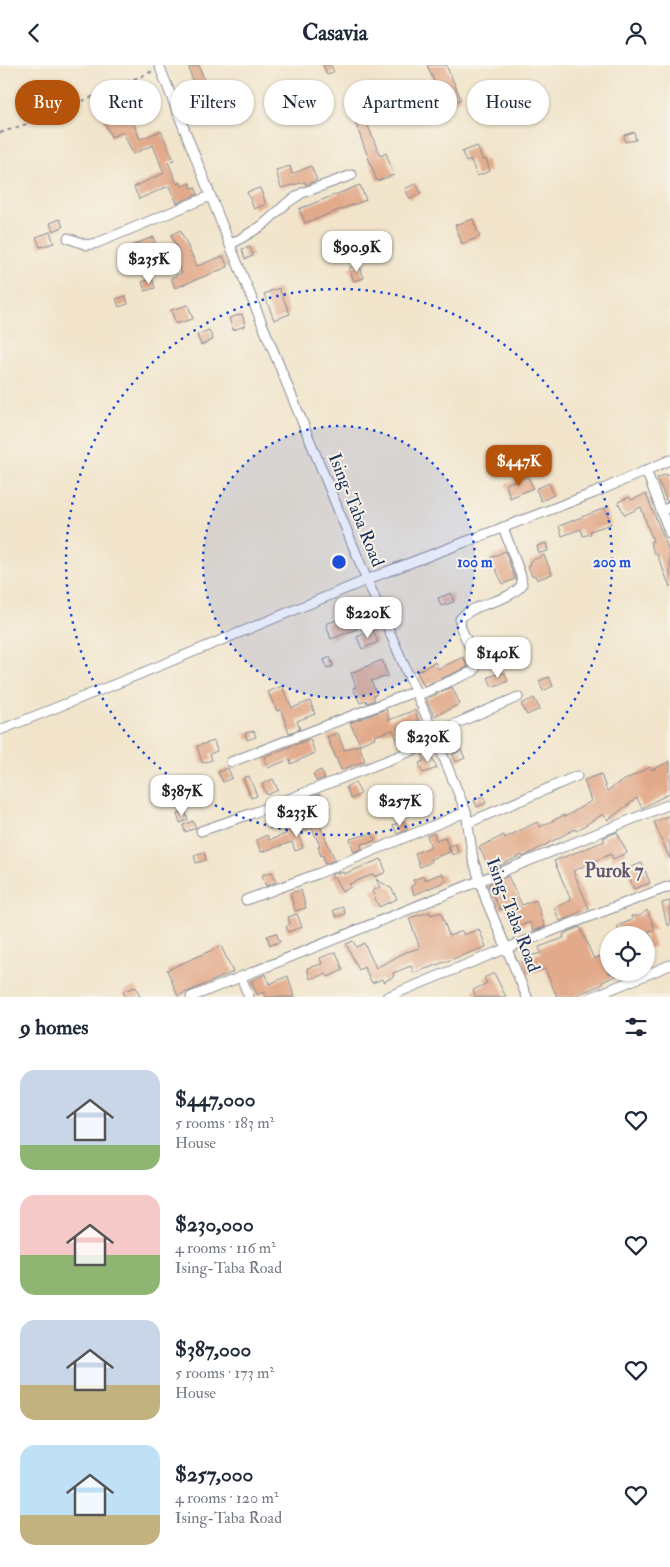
<!DOCTYPE html>
<meta charset="utf-8">
<style>
:root{--surface:#fff;--page:#f2f2f3;--text:#1f2937;--muted:#747a83;--accent:#b45309}
body{margin:0;font-family:"IM FELL Double Pica",serif;background:var(--page);color:var(--text);height:100vh;display:flex;flex-direction:column;font-size:19px;white-space:nowrap}
*{box-sizing:border-box;margin:0}
p{font-size:16px;color:var(--muted)}
.icon{flex:none;width:28px;height:28px;fill:none;stroke:currentColor;stroke-width:2;stroke-linecap:round;stroke-linejoin:round}
.map{position:relative;height:932px;overflow:hidden}
.drawer{display:flex;flex-direction:column;background:var(--surface);flex:1}
.drawer>*{flex:none}
.banner{position:absolute;left:15px;top:15px;width:640px;height:45px;display:flex;gap:10px}
.controls{position:absolute;left:600px;top:861px;display:grid;gap:10px}
.controls a{display:grid;place-items:center;width:55px;height:55px;border-radius:50%;background:var(--surface);box-shadow:0 1px 4px #0004;font-size:25px}
.price{position:absolute;translate:-50% -42px;padding:0 11px;border-radius:10px;background:#fff;color:#222;font-size:16px;line-height:32px;filter:drop-shadow(0 1px 2px #0008)}
.price::after{content:'';position:absolute;left:50%;top:30px;width:15px;height:11px;margin-left:-8px;background:inherit;clip-path:polygon(0 0,100% 0,50% 100%)}
.price.selected{background:var(--accent);color:#fff}
ul{padding:0;list-style:none}
li{display:flex;align-items:center;gap:15px;height:125px;padding:0 20px}
li span{display:grid;place-items:center;flex:none;width:140px;height:100px;border-radius:15px;color:#555}
li>.icon{margin-inline-start:auto}
span .icon{width:60px;height:60px;fill:#fffc;stroke-width:1}
li b{font-size:21px}
h2{display:flex;justify-content:space-between;align-items:center;height:60px;padding:0 20px;font-size:21px}
.tag{padding:0 18px;border-radius:22px;background:var(--surface);box-shadow:0 1px 4px #0004;font-size:18px;line-height:45px}
.tag.selected{background:var(--accent);color:#fff}
header{display:flex;justify-content:space-between;align-items:center;height:65px;padding:0 20px;background:var(--surface);font-size:22px;font-weight:700}
.map>svg:first-child{display:block}
.built{fill:#f7cfd2}
.building{fill:#e2aa8b}
.lines{fill:none;stroke-linecap:round;stroke-linejoin:round}
.minor-casing{stroke:#868a94;stroke-width:11}
.path{stroke:#868a94;stroke-width:2;stroke-dasharray:4 4;stroke-linecap:butt}
.minor{stroke:#fff;stroke-width:9}
.ring{fill:none;stroke:#1d4ed8;stroke-width:2.5;stroke-dasharray:2.5 5}
.labels{text-anchor:middle;dominant-baseline:central;stroke-width:4;stroke-linejoin:round;paint-order:stroke}
.street-label{font-size:18px;fill:#1b2f5e;stroke:#f7f3e8}
.neighbourhood-label{font-size:19px;font-weight:bold;fill:#615a6e;stroke:#f7f3e8}
.centre{fill:#1d4ed8;stroke:#f7f3e8;stroke-width:2.5}
.ring-label{font-size:15px;text-anchor:middle;font-weight:bold;fill:#1d4ed8;stroke:#f7f3e8;stroke-width:4;stroke-linejoin:round;paint-order:stroke}
</style>
<header><svg class="icon" aria-label="back" viewBox="0 0 24 24"><path d="M15 5l-7 7 7 7"/></svg>Casavia<svg class="icon" aria-label="person" viewBox="0 0 24 24"><circle cx="12" cy="8" r="4"/><path d="M4 21q1-7 8-7t8 7"/></svg></header>
<div class="map">
<svg width="670" height="932" viewBox="0 0 670 932">
<rect width="100%" height="100%" fill="#f7f3e8"/>
<filter id="ink" filterUnits="userSpaceOnUse"><feTurbulence type="fractalNoise" baseFrequency=".02" numOctaves="2"/><feDisplacementMap in="SourceGraphic" scale="10" xChannelSelector="R" yChannelSelector="G"/><feConvolveMatrix kernelMatrix="1 2 1 2 8 2 1 2 1" color-interpolation-filters="sRGB"/></filter>
<filter id="wash" filterUnits="userSpaceOnUse"><feTurbulence type="fractalNoise" baseFrequency=".0096" numOctaves="4" result="noise"/><feDisplacementMap in="SourceGraphic" scale="20" xChannelSelector="R" yChannelSelector="G"/><feGaussianBlur stdDeviation="1.12" result="paint"/><feColorMatrix in="noise" values="0 0 0 0 0 0 0 0 0 0 0 0 0 0 0 0 0 1.4 0 .05"/><feComposite in="paint" operator="in"/></filter>
<g filter="url(#wash)">
<rect width="100%" height="100%" fill="#f1e4ca"/>
<!-- built -->
<path class="built" d="M432,716L437,729L419,736L414,722Z"/>
<g id="blocks">
<!-- building -->
<g class="building">
<path d="M199,0L205,18L194,21L189,3Z"/>
<path d="M323,0H331L334,7L327,10Z"/>
<path d="M427,0H446L461,34L445,41Z"/>
<path d="M116,31L120,38L129,34L139,55L133,57L140,74L161,66L174,95L168,97L177,119L180,117L182,121L190,118L192,123L195,122L198,129L177,138L169,121L139,134L134,122L164,108L153,80L133,89L123,67L111,72L100,46L111,42L108,35Z"/>
<path d="M365,53L380,91L386,88L394,110L377,116L355,57Z"/>
<path d="M634,67L636,75L625,77L624,70Z"/>
<path d="M477,81L483,96L486,94L490,106L477,111L471,95L466,97L462,87Z"/>
<path d="M290,101L292,109L311,101L317,115L306,120L305,117L281,123L276,105Z"/>
<path d="M416,118L421,128L410,134L405,124Z"/>
<path d="M360,120L366,135L305,158L299,144Z"/>
<path d="M260,123L266,139L254,144L247,127Z"/>
<path d="M60,154L63,162L53,166L50,158Z"/>
<path d="M473,154L480,172L462,179L455,160Z"/>
<path d="M180,165L197,201L223,191L228,202L175,223L171,213L182,208L172,188L178,185L171,170Z"/>
<path d="M50,167L54,178L40,182L36,172Z"/>
<path d="M153,172L158,185L130,198L125,183Z"/>
<path d="M250,182L253,191L245,194L242,184Z"/>
<path d="M359,199L364,213L354,216L349,203Z"/>
<path d="M152,213L155,223L145,226L142,217Z"/>
<path d="M279,223L290,249L274,255L264,229Z"/>
<path d="M126,231L128,239L119,242L116,234Z"/>
<path d="M188,240L193,254L176,259L171,245Z"/>
<path d="M242,249L245,261L233,265L229,253Z"/>
<path d="M209,265L213,275L201,280L197,270Z"/>
<path d="M667,409L668,411L670,410V436L667,437L657,413Z"/>
<path d="M528,411L533,423L510,433L506,419Z"/>
<path d="M549,418L554,430L541,436L536,424Z"/>
<path d="M646,429L670,488V522L657,489L655,490L650,477L653,476L641,442L625,450L618,437L629,432L631,435Z"/>
<path d="M605,443L611,459L590,466L591,469L583,471L581,464L562,471L559,461Z"/>
<path d="M546,478L548,486L539,488L537,481Z"/>
<path d="M505,486L515,514L503,519L490,493Z"/>
<path d="M544,490L552,509L537,515L535,510L532,511L528,501L531,500L529,497Z"/>
<path d="M451,528L454,537L441,541L438,533Z"/>
<path d="M351,538L355,549L351,550L357,564L331,574L326,559L342,553L339,543Z"/>
<path d="M373,565L378,577L362,584L357,572Z"/>
<path d="M330,592L333,601L327,603L324,595Z"/>
<path d="M463,592L468,602L424,621L417,607L435,597L438,604Z"/>
<path d="M382,595L388,611L371,616L377,629L373,631L375,635L367,638L366,635L360,638L353,623L356,622L351,608Z"/>
<path d="M504,607L508,616L492,622L488,612Z"/>
<path d="M549,612L553,621L543,626L539,616Z"/>
<path d="M282,621L292,643L310,636L315,649L297,656L300,664L289,668L281,645L277,646L268,627Z"/>
<path d="M452,622L460,639L434,651L426,634Z"/>
<path d="M534,633L540,644L527,650L521,639Z"/>
<path d="M386,644L389,655L415,645L424,674L413,679L411,676L399,680L393,665L374,671L375,673L360,679L350,658Z"/>
<path d="M254,666L256,672L247,675L245,668Z"/>
<path d="M338,668L344,685L359,680L365,696L341,705L327,672Z"/>
<path d="M310,674L315,688L291,699L290,694L268,703L264,692Z"/>
<path d="M214,676L217,686L210,689L212,695L202,698L197,681Z"/>
<path d="M461,685L465,693L456,697L453,689Z"/>
<path d="M429,686L437,703L423,708L419,698L424,696L422,689Z"/>
<path d="M670,696V728L642,743L637,733L608,755L603,749L576,766L575,764L523,792L522,790L490,805L479,782L504,770L505,773L537,757L540,762L564,750L565,752L591,736L584,715L601,709L607,726L617,719L650,702L652,705Z"/>
<path d="M228,703L232,713L223,717L218,707Z"/>
<path d="M321,705L325,713L316,716L313,709Z"/>
<path d="M249,711L257,731L251,733L243,713Z"/>
<path d="M273,714L278,725L267,730L262,719Z"/>
<path d="M355,717L361,729L351,734L346,722Z"/>
<path d="M320,729L327,748L318,751L312,732Z"/>
<path d="M483,731L486,738L477,742L474,735Z"/>
<path d="M185,746L188,755L180,758L177,749Z"/>
<path d="M288,748L293,761L317,754L335,795L325,799L323,790L321,791L318,782L320,781L312,763L298,768L303,783L295,786L292,777L261,787L256,775L267,770L269,775L286,769L279,752Z"/>
<path d="M670,750V794L654,757Z"/>
<path d="M193,756L196,763L185,767L183,760Z"/>
<path d="M403,756L407,765L397,769L393,760Z"/>
<path d="M617,767L627,788L613,794L611,789L573,806L589,843L560,856L554,843L571,835L554,796L605,776L603,773Z"/>
<path d="M373,768L375,776L361,779L362,784L354,787L350,774Z"/>
<path d="M434,768L436,775L445,772L450,787L430,794L431,797L420,802L415,788L431,782L427,771Z"/>
<path d="M456,779L458,787L452,790L449,781Z"/>
<path d="M204,787L206,795L196,798L194,790Z"/>
<path d="M381,794L386,807L375,812L374,809L349,819L351,822L342,827L335,813H332L331,810L338,807V809L343,807L344,809Z"/>
<path d="M642,798L650,818L634,824L626,804Z"/>
<path d="M272,807L276,817L266,821L262,810Z"/>
<path d="M442,808L446,816L414,830L411,821L415,819L413,815L424,811L425,815Z"/>
<path d="M508,811L522,840L536,835L545,862L533,866L530,857L514,863L506,843L500,845L488,820Z"/>
<path d="M376,814L392,824L397,834L379,842L372,826L380,822Z"/>
<path d="M301,825L306,843L295,846L290,828Z"/>
<path d="M670,836V860H667L662,838Z"/>
<path d="M343,842L345,849L336,852L333,845Z"/>
<path d="M647,845L655,864L649,866L655,881L646,885V870H621L617,861L632,855L631,851H640Z"/>
<path d="M430,847L431,850L441,847L449,871L462,866L464,870L479,864L486,882L414,908L411,901L393,908L394,911L384,917L382,914L372,918L364,902L359,905L346,879L353,876L356,882L364,878L376,903L406,887L420,883L409,853Z"/>
<path d="M297,849L302,862L288,867L286,862L290,859L288,852Z"/>
<path d="M580,862L594,894L609,887V908H622L602,917L603,919L572,932H557L545,904L527,909L523,893L541,888L539,882L564,873L563,870L565,869V868Z"/>
<path d="M276,868L280,877L270,880L267,871Z"/>
<path d="M221,881L233,907L178,931L167,905Z"/>
<path d="M336,887L343,905L328,912L326,909L310,914L307,903L322,899L320,893Z"/>
<path d="M494,908L506,932H476L473,925L487,918L484,913Z"/>
<path d="M266,909L269,919L288,911L294,932H265L263,927L257,930L251,916Z"/>
<path d="M136,922L140,932H125L123,926Z"/>
</g>
</g>
</g>
<g filter="url(#ink)">
<use href="#blocks" fill-opacity="0" stroke="#868a94" stroke-width="1"/>
<g class="lines">
<!-- minor casing -->
<g class="minor-casing">
<g id="minor">
<path d="M159,0L230,180L367,515L437,676L466,747L473,794L486,835L527,932"/>
<path d="M68,173L87,180L97,178L210,131"/>
<path d="M230,180L263,160L287,138L302,128L352,110"/>
<path d="M646,405L670,469"/>
<path d="M661,446L670,442"/>
<path d="M418,630L474,606L476,602V596L461,563L460,554C476,536 506,539 522,520L521,511L503,462"/>
<path d="M0,665L118,618L386,507L594,428L670,395"/>
<path d="M434,668L518,632"/>
<path d="M231,697L416,626"/>
<path d="M468,758L577,711"/>
<path d="M201,766L253,748L437,676"/>
<path d="M246,835L317,809L466,747"/>
<path d="M241,912L249,932"/>
<path d="M191,932L670,739"/>
<path d="M387,932L507,883L670,821"/>
<path d="M592,932L670,900"/>
</g>
</g>
<!-- path -->
<path class="path" d="M0,68L38,55L153,6"/>
<!-- minor -->
<use href="#minor" class="minor"/>
</g>
</g>
<!-- distance rings -->
<circle cx="339" cy="497" r="136" fill="#1d4ed8" fill-opacity=".12"/>
<g class="ring">
<circle cx="339" cy="497" r="136"/>
<circle cx="339" cy="497" r="273"/>
</g>
<g class="labels">
<!-- street labels -->
<g class="street-label">
<text transform="translate(356 445) rotate(68)">Ising-Taba Road</text>
<text transform="translate(513 850) rotate(69)">Ising-Taba Road</text>
</g>
<!-- neighbourhood labels -->
<g class="neighbourhood-label">
<text x="614" y="806">Purok 7</text>
</g>
</g>
<circle cx="339" cy="497" r="8" class="centre"/>
<g class="ring-label">
<text x="475" y="502">100 m</text>
<text x="612" y="502">200 m</text>
</g>
</svg>
<div class="controls">
<a><svg class="icon" aria-label="locate" viewBox="0 0 24 24"><circle cx="12" cy="12" r="6"/><path d="M12 2v4M12 18v4M2 12h4M18 12h4"/></svg></a>
</div>
<b class="price" style="left:357px;top:208px">$90.9K</b>
<b class="price" style="left:149px;top:220px">$235K</b>
<b class="price selected" style="left:519px;top:422px">$447K</b>
<b class="price" style="left:368px;top:574px">$220K</b>
<b class="price" style="left:498px;top:614px">$140K</b>
<b class="price" style="left:428px;top:698px">$230K</b>
<b class="price" style="left:182px;top:752px">$387K</b>
<b class="price" style="left:400px;top:762px">$257K</b>
<b class="price" style="left:297px;top:773px">$233K</b>
<div class="banner">
<a class="tag selected">Buy</a>
<a class="tag">Rent</a>
<a class="tag">Filters</a>
<a class="tag">New</a>
<a class="tag">Apartment</a>
<a class="tag">House</a>
</div>
</div>
<section class="drawer">
<h2>9 homes<svg class="icon" aria-label="filters" viewBox="0 0 24 24"><path d="M4 7h16M4 17h16"/><circle cx="9" cy="7" r="2"/><circle cx="15" cy="17" r="2"/></svg></h2>
<ul>
<li><span style="background:linear-gradient(#c9d6e8 75%,#8fb573 0)"><svg class="icon" aria-label="home" viewBox="0 0 24 24"><path d="M3 11l9-7 9 7M6 9v11h12V9"/></svg></span><div><b>$447,000</b><p>5 rooms · 183 m²</p><p>House</p></div><svg class="icon" aria-label="heart" viewBox="0 0 24 24"><path d="M12 20l-8-8c-3-5 5-10 8-4 3-6 11-1 8 4z"/></svg></li>
<li><span style="background:linear-gradient(#f6c9c9 60%,#8fb573 0)"><svg class="icon" aria-label="home" viewBox="0 0 24 24"><path d="M3 11l9-7 9 7M6 9v11h12V9"/></svg></span><div><b>$230,000</b><p>4 rooms · 116 m²</p><p>Ising-Taba Road</p></div><svg class="icon" aria-label="heart" viewBox="0 0 24 24"><path d="M12 20l-8-8c-3-5 5-10 8-4 3-6 11-1 8 4z"/></svg></li>
<li><span style="background:linear-gradient(#c9d6e8 65%,#c2b280 0)"><svg class="icon" aria-label="home" viewBox="0 0 24 24"><path d="M3 11l9-7 9 7M6 9v11h12V9"/></svg></span><div><b>$387,000</b><p>5 rooms · 173 m²</p><p>House</p></div><svg class="icon" aria-label="heart" viewBox="0 0 24 24"><path d="M12 20l-8-8c-3-5 5-10 8-4 3-6 11-1 8 4z"/></svg></li>
<li><span style="background:linear-gradient(#bfe0f5 70%,#c2b280 0)"><svg class="icon" aria-label="home" viewBox="0 0 24 24"><path d="M3 11l9-7 9 7M6 9v11h12V9"/></svg></span><div><b>$257,000</b><p>4 rooms · 120 m²</p><p>Ising-Taba Road</p></div><svg class="icon" aria-label="heart" viewBox="0 0 24 24"><path d="M12 20l-8-8c-3-5 5-10 8-4 3-6 11-1 8 4z"/></svg></li>
</ul>
</section>
